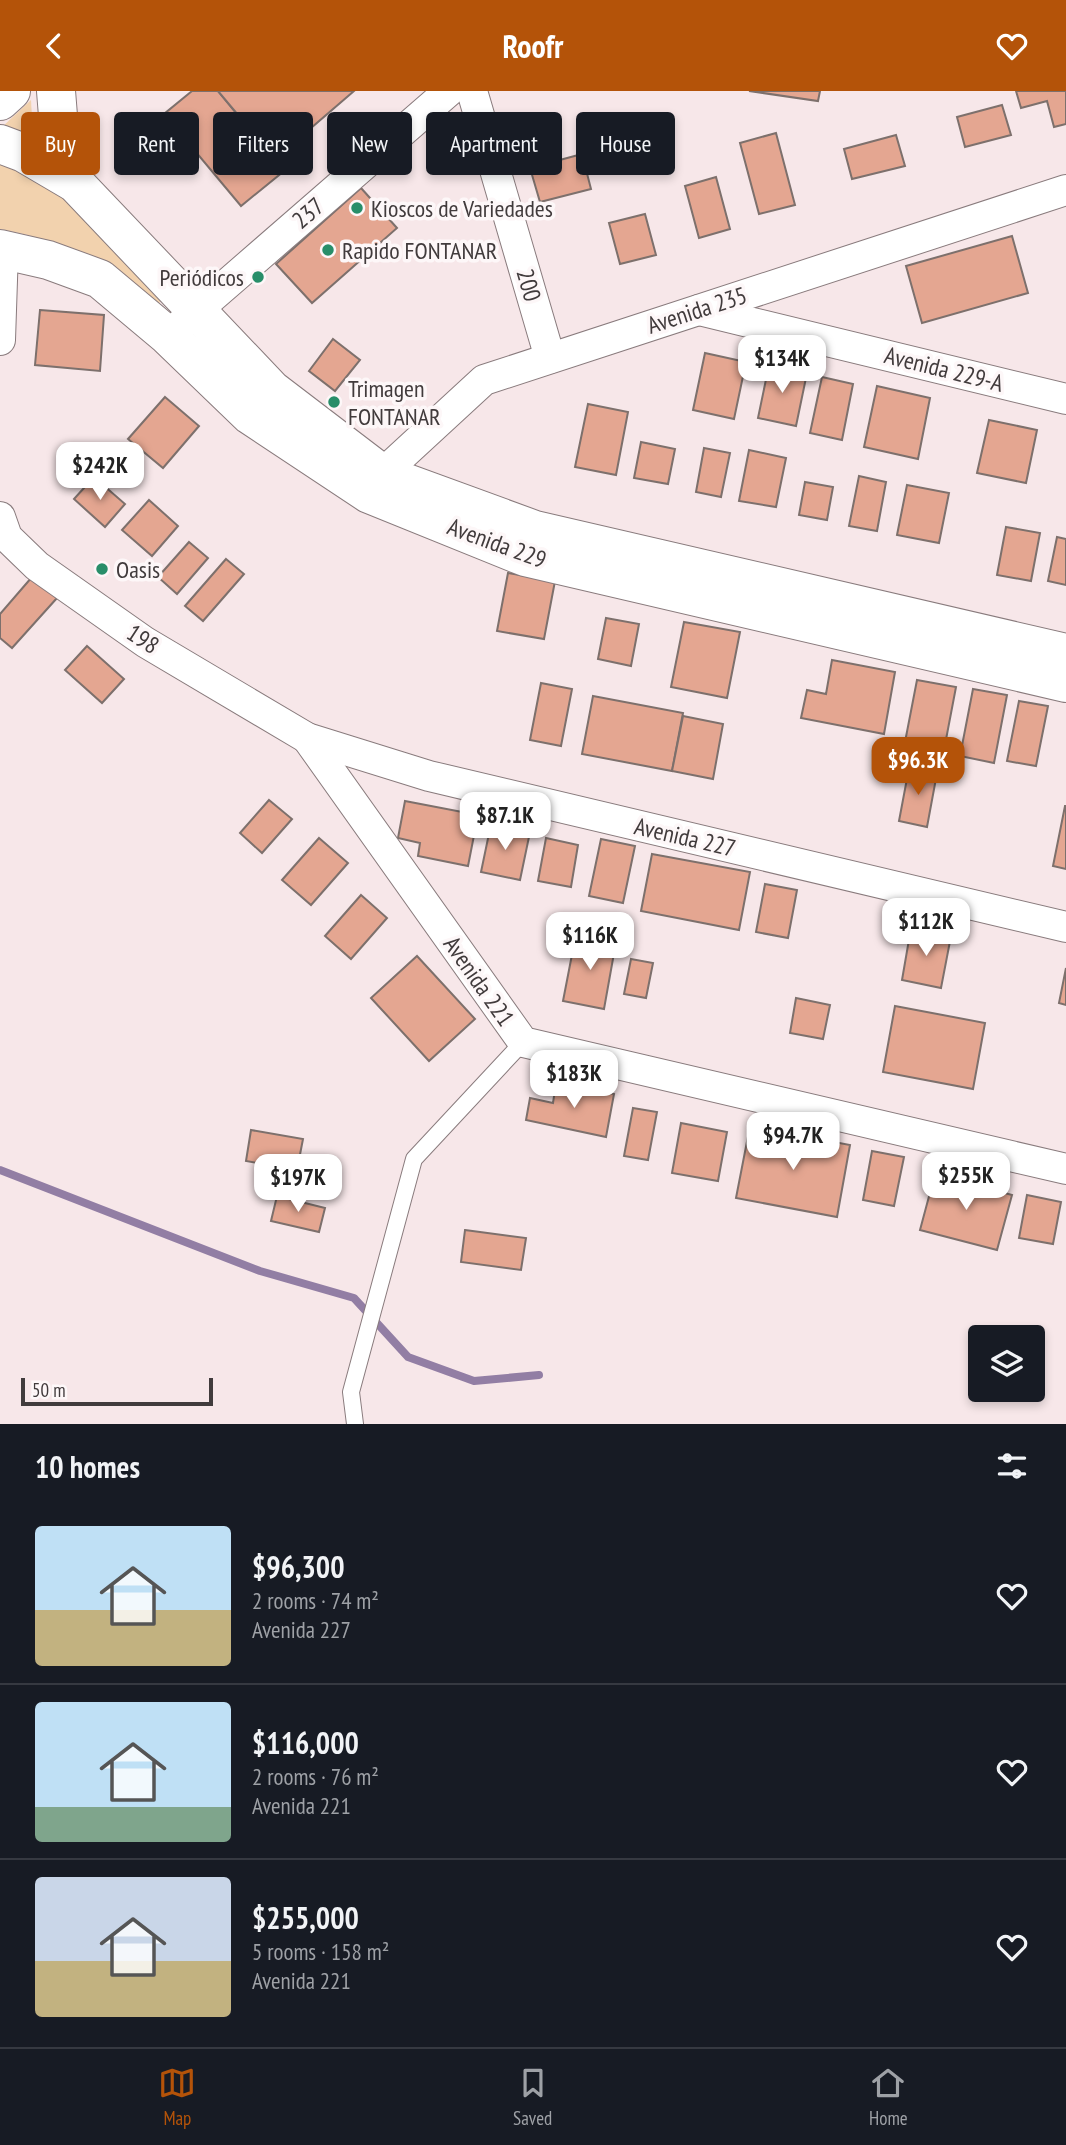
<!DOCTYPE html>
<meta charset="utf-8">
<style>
:root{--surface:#171b24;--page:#242831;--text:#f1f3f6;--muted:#9ea1a6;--line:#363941;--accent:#b45309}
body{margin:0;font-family:"PT Sans Narrow",sans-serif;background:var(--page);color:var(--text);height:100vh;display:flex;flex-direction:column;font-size:26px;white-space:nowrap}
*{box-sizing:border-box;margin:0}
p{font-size:23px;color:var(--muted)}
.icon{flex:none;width:38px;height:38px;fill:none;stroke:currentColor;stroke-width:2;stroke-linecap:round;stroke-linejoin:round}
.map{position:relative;height:1333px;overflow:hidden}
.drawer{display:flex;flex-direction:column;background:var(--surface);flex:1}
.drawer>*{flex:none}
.top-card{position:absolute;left:21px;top:21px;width:700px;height:63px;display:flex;gap:14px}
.tools{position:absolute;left:968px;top:1234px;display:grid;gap:14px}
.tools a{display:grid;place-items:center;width:77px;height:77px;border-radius:7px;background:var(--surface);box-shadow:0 4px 10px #0003;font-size:35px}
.scale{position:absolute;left:21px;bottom:18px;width:192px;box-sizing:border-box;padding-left:7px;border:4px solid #413b3c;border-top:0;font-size:19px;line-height:24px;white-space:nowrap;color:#413b3c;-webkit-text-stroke:5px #fdf7f8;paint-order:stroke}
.price{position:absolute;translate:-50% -60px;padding:0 16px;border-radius:14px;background:#fff;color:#222;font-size:23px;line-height:46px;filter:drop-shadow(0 2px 4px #0008)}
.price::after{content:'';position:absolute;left:50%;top:42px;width:21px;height:16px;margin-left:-10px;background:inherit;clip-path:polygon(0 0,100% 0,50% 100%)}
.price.on{background:var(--accent);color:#fff}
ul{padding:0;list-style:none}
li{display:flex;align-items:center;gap:21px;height:175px;padding:0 35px}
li+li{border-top:2px solid var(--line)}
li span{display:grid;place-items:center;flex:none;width:196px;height:140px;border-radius:7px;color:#555}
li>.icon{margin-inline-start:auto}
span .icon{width:84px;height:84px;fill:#fffc;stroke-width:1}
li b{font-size:30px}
h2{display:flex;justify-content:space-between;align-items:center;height:84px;padding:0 35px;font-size:30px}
.pill{padding:0 24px;border-radius:7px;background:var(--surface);box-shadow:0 4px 10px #0003;font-size:24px;line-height:63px}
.pill.on{background:var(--accent);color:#fff}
header{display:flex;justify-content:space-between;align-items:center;height:91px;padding:0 35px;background:var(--accent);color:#fff;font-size:32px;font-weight:600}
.dock{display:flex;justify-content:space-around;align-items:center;height:98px;border-top:2px solid var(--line);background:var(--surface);font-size:19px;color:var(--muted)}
.dock a{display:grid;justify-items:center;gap:4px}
.dock .on{color:var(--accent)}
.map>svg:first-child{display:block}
.green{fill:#f2d2ae}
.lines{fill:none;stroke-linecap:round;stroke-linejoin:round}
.stream{stroke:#927ea4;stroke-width:8}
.building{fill:#e4a691;stroke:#7d706c;stroke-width:2}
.lane-casing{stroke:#897b7d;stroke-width:18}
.street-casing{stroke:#897b7d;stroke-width:32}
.secondary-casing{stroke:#897b7d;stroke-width:40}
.lane{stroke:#fff;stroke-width:16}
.street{stroke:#fff;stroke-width:30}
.secondary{stroke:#fff;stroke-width:38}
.poi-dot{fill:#288e69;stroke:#fdf7f8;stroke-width:2.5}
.labels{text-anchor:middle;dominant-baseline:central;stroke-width:7;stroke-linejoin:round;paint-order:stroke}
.poi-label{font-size:24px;fill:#413b3c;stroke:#fdf7f8;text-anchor:start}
.street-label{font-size:24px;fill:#413b3c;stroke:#fdf7f8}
</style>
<header><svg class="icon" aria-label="back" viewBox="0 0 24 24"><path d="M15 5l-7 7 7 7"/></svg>Roofr<svg class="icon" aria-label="heart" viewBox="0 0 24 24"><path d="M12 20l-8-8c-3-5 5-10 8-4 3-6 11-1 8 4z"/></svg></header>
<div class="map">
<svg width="1066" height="1333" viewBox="0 0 1066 1333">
<rect width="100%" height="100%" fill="#f7e7e9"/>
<!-- green -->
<g class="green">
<path d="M31,9L33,45L1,37Z"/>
<path d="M0,66L56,88L162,209L157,214L91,165L28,144L0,138Z"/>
</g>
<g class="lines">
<!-- stream -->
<path class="stream" d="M0,1079L260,1180L354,1207L408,1266L474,1290L539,1284"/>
</g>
<!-- building -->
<g class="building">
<path d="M192,0H218L284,80L241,115L164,23Z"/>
<path d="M218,0H354L275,68Z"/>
<path d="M749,0H820L818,10Z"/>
<path d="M1016,0H1066V33L1054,36L1047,10L1021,17Z"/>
<path d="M1002,14L1011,44L965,56L957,26Z"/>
<path d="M776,42L795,114L759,123L740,52Z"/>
<path d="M896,44L905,75L852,88L844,58Z"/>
<path d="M582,63L591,98L540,111L530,77Z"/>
<path d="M716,86L730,138L699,147L685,95Z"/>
<path d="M361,97L397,137L312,212L276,173Z"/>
<path d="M645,123L656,164L620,173L609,132Z"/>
<path d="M1012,145L1028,202L922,232L906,175Z"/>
<path d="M40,219L104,224L100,280L35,274Z"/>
<path d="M333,248L360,269L335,300L309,280Z"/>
<path d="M705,262L746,271L734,328L693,319Z"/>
<path d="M769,274L807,282L796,335L758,327Z"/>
<path d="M822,286L853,293L842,349L810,342Z"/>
<path d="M877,295L930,307L918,368L864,356Z"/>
<path d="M165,306L199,335L163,377L128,348Z"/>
<path d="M588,313L628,321L616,384L575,376Z"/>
<path d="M989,329L1037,339L1026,392L977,382Z"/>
<path d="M641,351L675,358L668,393L634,387Z"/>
<path d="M704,357L730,362L721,406L696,401Z"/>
<path d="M749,359L786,367L776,416L739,410Z"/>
<path d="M859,385L886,391L877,440L849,435Z"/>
<path d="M94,386L125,413L105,436L74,408Z"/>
<path d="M805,391L833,396L827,429L799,424Z"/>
<path d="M907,394L949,402L939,452L897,444Z"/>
<path d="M149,409L178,435L152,465L122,439Z"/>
<path d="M1006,436L1040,442L1031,490L997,484Z"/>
<path d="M1057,446L1066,448V494L1048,490Z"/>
<path d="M189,451L208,467L177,503L158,486Z"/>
<path d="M226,468L244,483L203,530L185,515Z"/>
<path d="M508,482L555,490L544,548L497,540Z"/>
<path d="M32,486L57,507L12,557L0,547V523Z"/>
<path d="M606,527L639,533L631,575L598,568Z"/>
<path d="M684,531L740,541L727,607L671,596Z"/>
<path d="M87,555L124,588L102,612L65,579Z"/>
<path d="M832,569L895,581L884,643L801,627L807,599L826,603Z"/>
<path d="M917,589L956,596L944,659L905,651Z"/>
<path d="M541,592L572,598L561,655L530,649Z"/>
<path d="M973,598L1007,604L994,672L960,665Z"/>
<path d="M593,605L683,622L672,680L582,663Z"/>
<path d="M1019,610L1048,615L1036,675L1007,670Z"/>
<path d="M683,625L723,633L713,688L672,680Z"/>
<path d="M909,677L937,682L927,736L899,730Z"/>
<path d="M269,709L292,728L262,762L240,742Z"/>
<path d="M405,710L478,724L468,775L418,765L420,752L398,747Z"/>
<path d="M1065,715H1066V778L1053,775Z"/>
<path d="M491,733L530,741L520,789L481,781Z"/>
<path d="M319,747L348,772L311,814L282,789Z"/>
<path d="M546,747L578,754L571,796L538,790Z"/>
<path d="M601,748L635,755L623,812L589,805Z"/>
<path d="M652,763L750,781L739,839L641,820Z"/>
<path d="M765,793L797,799L788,847L756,841Z"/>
<path d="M361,804L387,827L351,868L325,845Z"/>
<path d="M911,837L951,845L941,897L902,889Z"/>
<path d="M576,843L616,851L604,918L563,910Z"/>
<path d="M417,865L475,928L429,970L371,907Z"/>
<path d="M631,868L653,872L646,907L624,903Z"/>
<path d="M1066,877V914L1059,912Z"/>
<path d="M796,907L830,914L823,948L790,942Z"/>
<path d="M895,915L985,932L973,998L883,981Z"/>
<path d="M556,992L614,1003L606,1046L526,1029L530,1007L553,1012Z"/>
<path d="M633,1017L657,1021L648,1069L624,1065Z"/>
<path d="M681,1032L727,1041L718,1090L672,1082Z"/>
<path d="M750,1035L850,1054L837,1126L736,1107Z"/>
<path d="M251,1039L303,1048L297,1079L246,1070Z"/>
<path d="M872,1060L904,1066L894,1115L863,1109Z"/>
<path d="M935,1083L1012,1104L997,1159L920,1139Z"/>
<path d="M1027,1104L1061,1111L1053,1153L1019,1147Z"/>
<path d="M277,1105L325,1117L319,1141L271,1130Z"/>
<path d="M465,1139L526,1147L521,1179L461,1171Z"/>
</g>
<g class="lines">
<!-- lane casing -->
<g class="lane-casing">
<path id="lane" d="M355,1333L351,1301L414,1068L523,951"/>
</g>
<!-- street casing -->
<g class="street-casing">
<g id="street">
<path d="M472,0L550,267"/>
<path d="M699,219L1066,308"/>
<path d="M181,233L449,0"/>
<path d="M0,249L3,159"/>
<path d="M372,398L382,383L484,289L1066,99"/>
<path d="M0,426L7,446L37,475L145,551L307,647L429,685L1066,836"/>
<path d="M307,647L523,951L1066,1078"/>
</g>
</g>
<!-- secondary casing -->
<g class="secondary-casing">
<g id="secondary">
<path d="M56,0L61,62L75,92"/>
<path d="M0,10L11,0"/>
<path d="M0,53L24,62L75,92L272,299L382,383L535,439L1066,562"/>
<path d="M0,158L48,169L100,188L168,245L250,324L369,403L525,466L1066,592"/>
</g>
</g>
<!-- lane -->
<use href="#lane" class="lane"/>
<!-- street -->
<use href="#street" class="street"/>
<!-- secondary -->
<use href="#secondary" class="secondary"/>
</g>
<!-- markers -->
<g class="poi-dot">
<circle cx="357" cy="117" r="7"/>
<circle cx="328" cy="159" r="7"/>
<circle cx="258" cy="186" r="7"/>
<circle cx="334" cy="311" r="7"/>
<circle cx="102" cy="478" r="7"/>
</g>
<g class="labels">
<!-- poi labels -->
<g class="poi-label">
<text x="371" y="117">Kioscos de Variedades</text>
<text x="342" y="159">Rapido FONTANAR</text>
<text x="244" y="186" text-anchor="end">Periódicos</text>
<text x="348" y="297">Trimagen<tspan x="348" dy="28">FONTANAR</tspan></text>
<text x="116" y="478">Oasis</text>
</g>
<!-- street labels -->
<g class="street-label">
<text transform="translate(308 122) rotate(-41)">237</text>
<text transform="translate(529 194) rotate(74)">200</text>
<text transform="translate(697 219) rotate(-18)">Avenida 235</text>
<text transform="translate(944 278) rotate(14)">Avenida 229-A</text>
<text transform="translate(497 452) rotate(20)">Avenida 229</text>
<text transform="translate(143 548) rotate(33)">198</text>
<text transform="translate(685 746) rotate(13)">Avenida 227</text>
<text transform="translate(479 890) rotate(55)">Avenida 221</text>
</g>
</g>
</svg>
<div class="tools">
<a><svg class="icon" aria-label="layers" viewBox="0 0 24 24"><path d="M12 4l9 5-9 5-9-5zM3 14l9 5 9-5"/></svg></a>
</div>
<div class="scale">50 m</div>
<b class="price" style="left:782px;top:304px">$134K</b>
<b class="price" style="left:100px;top:411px">$242K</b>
<b class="price on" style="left:918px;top:706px">$96.3K</b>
<b class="price" style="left:505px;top:761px">$87.1K</b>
<b class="price" style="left:926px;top:867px">$112K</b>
<b class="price" style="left:590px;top:881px">$116K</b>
<b class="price" style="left:574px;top:1019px">$183K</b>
<b class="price" style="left:793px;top:1081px">$94.7K</b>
<b class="price" style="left:966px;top:1121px">$255K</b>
<b class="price" style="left:298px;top:1123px">$197K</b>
<div class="top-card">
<a class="pill on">Buy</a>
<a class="pill">Rent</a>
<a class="pill">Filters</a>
<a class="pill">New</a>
<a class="pill">Apartment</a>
<a class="pill">House</a>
</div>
</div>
<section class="drawer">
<h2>10 homes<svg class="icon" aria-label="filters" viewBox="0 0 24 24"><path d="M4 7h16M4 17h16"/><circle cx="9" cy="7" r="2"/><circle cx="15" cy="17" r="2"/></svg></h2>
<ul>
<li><span style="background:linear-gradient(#bfe0f5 60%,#c2b280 0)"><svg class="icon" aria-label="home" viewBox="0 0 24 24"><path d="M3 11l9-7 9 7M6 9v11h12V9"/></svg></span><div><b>$96,300</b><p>2 rooms · 74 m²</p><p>Avenida 227</p></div><svg class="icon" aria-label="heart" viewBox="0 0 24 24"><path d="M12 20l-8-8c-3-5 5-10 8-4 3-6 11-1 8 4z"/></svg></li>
<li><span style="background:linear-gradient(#bfe0f5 75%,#7fa58c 0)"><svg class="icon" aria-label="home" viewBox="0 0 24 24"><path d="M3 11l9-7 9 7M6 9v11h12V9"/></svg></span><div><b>$116,000</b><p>2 rooms · 76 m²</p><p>Avenida 221</p></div><svg class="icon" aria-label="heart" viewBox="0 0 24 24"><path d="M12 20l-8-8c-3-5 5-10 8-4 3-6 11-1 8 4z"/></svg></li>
<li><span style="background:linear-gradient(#c9d6e8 60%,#c2b280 0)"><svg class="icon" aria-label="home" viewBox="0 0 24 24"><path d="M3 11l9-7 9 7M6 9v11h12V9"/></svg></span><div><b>$255,000</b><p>5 rooms · 158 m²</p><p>Avenida 221</p></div><svg class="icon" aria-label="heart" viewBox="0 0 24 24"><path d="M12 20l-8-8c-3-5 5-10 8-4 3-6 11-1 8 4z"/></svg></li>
</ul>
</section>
<nav class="dock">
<a class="on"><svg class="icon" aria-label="map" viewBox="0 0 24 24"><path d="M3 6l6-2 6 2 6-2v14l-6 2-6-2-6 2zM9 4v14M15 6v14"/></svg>Map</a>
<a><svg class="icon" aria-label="saved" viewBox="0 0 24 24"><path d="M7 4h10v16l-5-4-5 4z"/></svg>Saved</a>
<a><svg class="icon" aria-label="home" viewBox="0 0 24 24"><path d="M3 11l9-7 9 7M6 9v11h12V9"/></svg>Home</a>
</nav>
